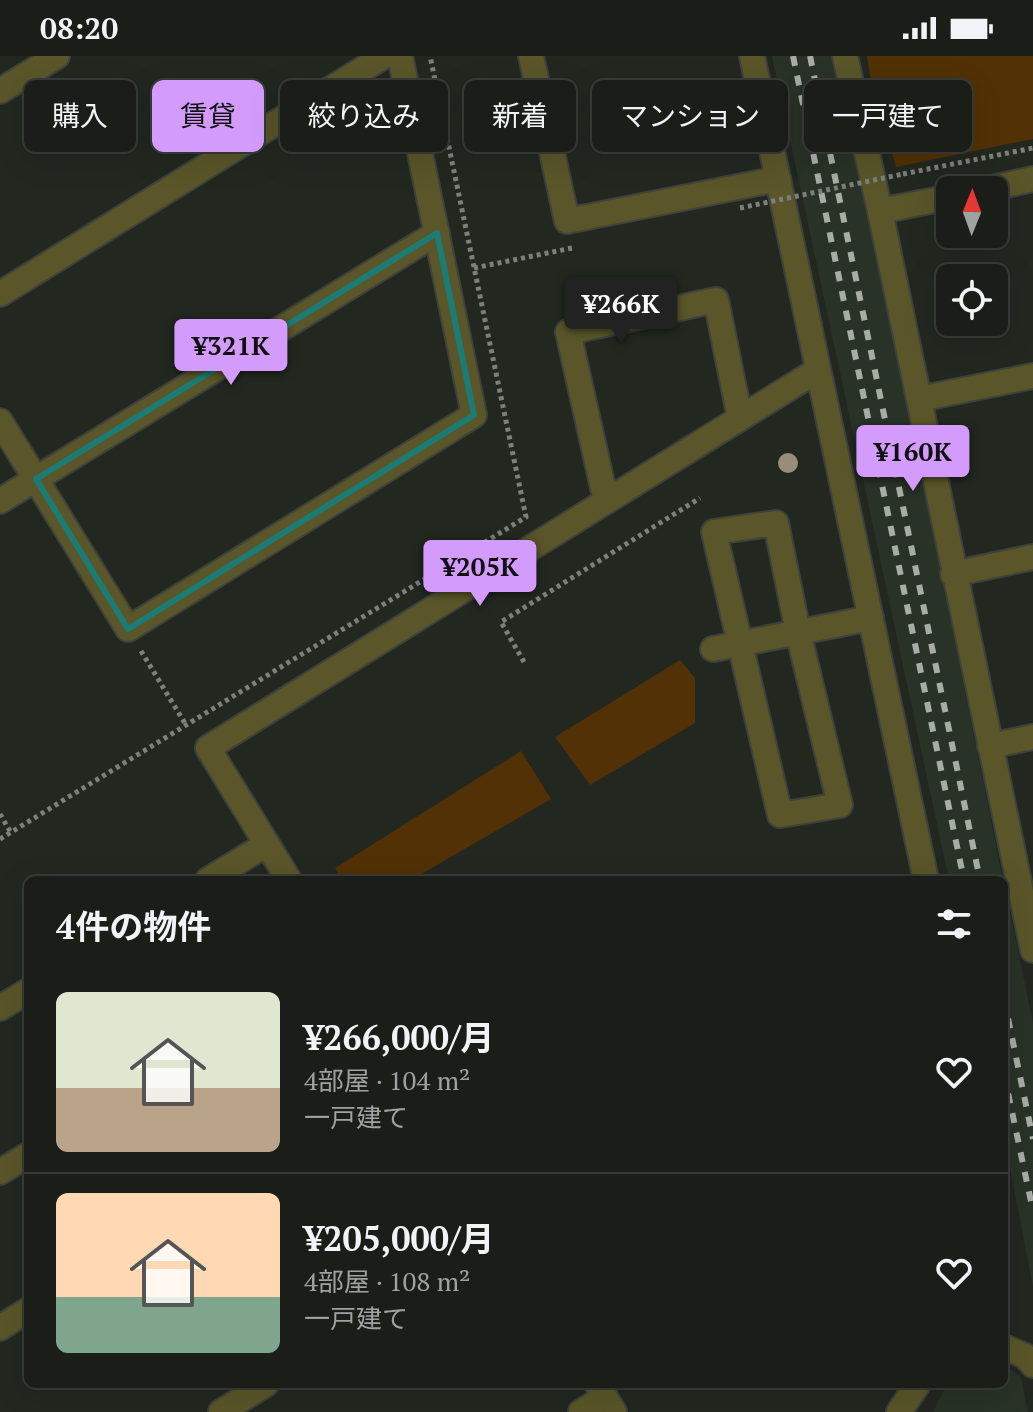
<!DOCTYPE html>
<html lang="ja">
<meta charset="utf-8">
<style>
:root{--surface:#1a1d18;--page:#272a25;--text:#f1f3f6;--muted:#9fa2a2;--line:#383b37;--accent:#d39cfc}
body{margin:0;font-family:"PT Serif","Noto Sans JP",serif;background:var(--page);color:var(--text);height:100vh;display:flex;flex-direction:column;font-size:30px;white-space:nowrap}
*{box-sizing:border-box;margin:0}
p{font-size:26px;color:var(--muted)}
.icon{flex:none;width:44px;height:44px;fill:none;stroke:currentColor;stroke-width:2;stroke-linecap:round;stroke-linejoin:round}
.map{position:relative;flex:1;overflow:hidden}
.sheet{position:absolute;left:24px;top:820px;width:984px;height:512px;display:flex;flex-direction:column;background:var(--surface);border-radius:12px;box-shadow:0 8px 32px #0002,0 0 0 2px var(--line)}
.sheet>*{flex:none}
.top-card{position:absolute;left:24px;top:24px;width:986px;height:72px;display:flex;gap:16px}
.needle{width:52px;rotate:1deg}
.buttons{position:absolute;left:936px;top:120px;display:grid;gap:16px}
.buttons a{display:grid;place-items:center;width:72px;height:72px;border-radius:12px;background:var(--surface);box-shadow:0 8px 32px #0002,0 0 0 2px var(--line);font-size:40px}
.price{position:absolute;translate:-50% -68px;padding:0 18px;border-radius:8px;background:var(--accent);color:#111;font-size:26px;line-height:52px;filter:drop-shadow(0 2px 4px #0008)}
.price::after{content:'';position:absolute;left:50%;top:48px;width:24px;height:18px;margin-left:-12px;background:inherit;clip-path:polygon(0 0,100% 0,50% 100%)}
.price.selected{background:#222;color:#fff}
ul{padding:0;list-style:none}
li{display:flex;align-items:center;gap:24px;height:200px;padding:0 32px}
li+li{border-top:2px solid var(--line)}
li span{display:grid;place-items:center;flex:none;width:224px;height:160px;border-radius:12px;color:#555}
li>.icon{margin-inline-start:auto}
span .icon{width:96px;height:96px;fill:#fffc;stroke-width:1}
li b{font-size:34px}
h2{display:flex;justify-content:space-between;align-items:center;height:96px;padding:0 32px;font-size:34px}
.tag{padding:0 28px;border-radius:12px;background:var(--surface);box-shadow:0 8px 32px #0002,0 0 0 2px var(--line);font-size:28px;line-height:72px}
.tag.selected{background:var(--accent);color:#111}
.status{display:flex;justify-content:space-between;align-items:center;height:56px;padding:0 40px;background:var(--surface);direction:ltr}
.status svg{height:22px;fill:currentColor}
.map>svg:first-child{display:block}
.built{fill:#293226}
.green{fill:#513105}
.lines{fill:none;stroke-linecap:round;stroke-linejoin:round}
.minor-casing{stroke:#3d423b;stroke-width:28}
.path{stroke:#7c807a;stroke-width:5;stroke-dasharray:4 4;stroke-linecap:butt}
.minor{stroke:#5a5629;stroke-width:24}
.rail{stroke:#a8aca6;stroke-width:6;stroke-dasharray:10 10;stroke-linecap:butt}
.path-bridge{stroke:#7c807a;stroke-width:5;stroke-dasharray:4 4;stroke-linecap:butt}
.tree{fill:#988d7b}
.marked{fill:none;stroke:#1a7c74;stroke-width:6;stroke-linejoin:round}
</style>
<div class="status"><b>08:20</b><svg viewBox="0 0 49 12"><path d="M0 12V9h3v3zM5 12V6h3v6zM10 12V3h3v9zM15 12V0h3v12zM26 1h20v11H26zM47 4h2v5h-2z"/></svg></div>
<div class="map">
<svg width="1033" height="1356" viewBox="0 0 1033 1356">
<rect width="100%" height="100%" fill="#222720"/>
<!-- built -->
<g class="built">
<path d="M772,0H833L842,51L881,221L1003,824H949Z"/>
<path d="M1004,827L1033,967V1231L1004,1082Z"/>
<path d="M1004,1308L1021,1321L1028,1356H933L947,1328H1004Z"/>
</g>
<!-- green -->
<g class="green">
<path d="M867,0H1033V83L896,111L871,26Z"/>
<path d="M680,604L695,622V667L590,729L555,681Z"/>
<path d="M521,695L551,743L411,824H342L335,812Z"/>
</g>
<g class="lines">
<!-- minor casing -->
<g class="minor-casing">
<g id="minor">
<path d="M531,0L567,165L778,123"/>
<path d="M752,0L926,824"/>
<path d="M845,0L880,155L1033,894"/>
<path d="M0,35L57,0"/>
<path d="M983,134L1033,123"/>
<path d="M880,155L950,141"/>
<path d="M0,238L384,0"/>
<path d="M919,343L1033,320"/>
<path d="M0,365L128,573L474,359L400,0"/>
<path d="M0,445L437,177"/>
<path d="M606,445L568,276L716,244L740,362"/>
<path d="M776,467L798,576L840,749L780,759L714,476Z"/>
<path d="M953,518L1033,501"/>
<path d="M713,593L871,562"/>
<path d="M990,690L1033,681"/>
<path d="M208,824L267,788"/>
<path d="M289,824L208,692L818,314"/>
<path d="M0,952L28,935"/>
<path d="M0,1116L28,1099"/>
<path d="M0,1272L28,1254"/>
<path d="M1004,1291L1025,1300L1033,1309"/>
<path d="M597,1328L614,1356"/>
<path d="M221,1356L266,1328"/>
<path d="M581,1356L605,1341"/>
<path d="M899,1356L918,1328"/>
</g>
</g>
<!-- path -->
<g class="path">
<path d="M903,118L1033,92"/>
<path d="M474,212L572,192"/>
<path d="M141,595L186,669"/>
<path d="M524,606L501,566L700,442"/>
<path d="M0,758L11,777"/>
<path d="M0,783L526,461L430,0"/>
</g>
<!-- minor -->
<use href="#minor" class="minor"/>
<!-- rail -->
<g class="rail">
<path d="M793,0L964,824"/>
<path d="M810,0L980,824"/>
<path d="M1004,943L1033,1083"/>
<path d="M1004,1018L1033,1155"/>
</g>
<!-- path-bridge -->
<path class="path-bridge" d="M740,152L903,118"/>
</g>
<!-- trees -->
<circle class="tree" cx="788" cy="407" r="10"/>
<!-- marked area -->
<path class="marked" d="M437,177L474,359L128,573L36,423Z"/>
</svg>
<div class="buttons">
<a><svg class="needle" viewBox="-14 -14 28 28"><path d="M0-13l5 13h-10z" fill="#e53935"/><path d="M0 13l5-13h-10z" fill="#9fa2a2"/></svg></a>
<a><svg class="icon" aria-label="locate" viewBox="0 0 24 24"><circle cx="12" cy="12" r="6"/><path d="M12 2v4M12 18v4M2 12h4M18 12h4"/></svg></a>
</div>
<b class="price selected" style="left:621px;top:289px">¥266K</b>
<b class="price" style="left:231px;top:331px">¥321K</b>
<b class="price" style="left:913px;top:437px">¥160K</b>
<b class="price" style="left:480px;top:552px">¥205K</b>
<div class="top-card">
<a class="tag">購入</a>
<a class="tag selected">賃貸</a>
<a class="tag">絞り込み</a>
<a class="tag">新着</a>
<a class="tag">マンション</a>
<a class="tag">一戸建て</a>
</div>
<section class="sheet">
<h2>4件の物件<svg class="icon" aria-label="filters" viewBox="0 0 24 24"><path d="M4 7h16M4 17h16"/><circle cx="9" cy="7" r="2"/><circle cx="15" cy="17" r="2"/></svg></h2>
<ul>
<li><span style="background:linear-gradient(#dfe7d0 60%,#b9a48a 0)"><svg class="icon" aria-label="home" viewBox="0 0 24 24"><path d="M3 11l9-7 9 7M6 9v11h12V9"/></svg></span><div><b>¥266,000/月</b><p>4部屋 · 104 m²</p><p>一戸建て</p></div><svg class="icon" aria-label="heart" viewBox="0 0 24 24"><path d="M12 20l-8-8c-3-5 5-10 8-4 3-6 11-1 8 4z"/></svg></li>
<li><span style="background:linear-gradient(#ffd9b3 65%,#7fa58c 0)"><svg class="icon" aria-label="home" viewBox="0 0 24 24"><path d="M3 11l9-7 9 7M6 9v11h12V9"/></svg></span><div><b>¥205,000/月</b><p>4部屋 · 108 m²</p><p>一戸建て</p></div><svg class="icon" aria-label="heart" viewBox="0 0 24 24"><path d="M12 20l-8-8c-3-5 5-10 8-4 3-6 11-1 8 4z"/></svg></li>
</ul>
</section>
</div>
